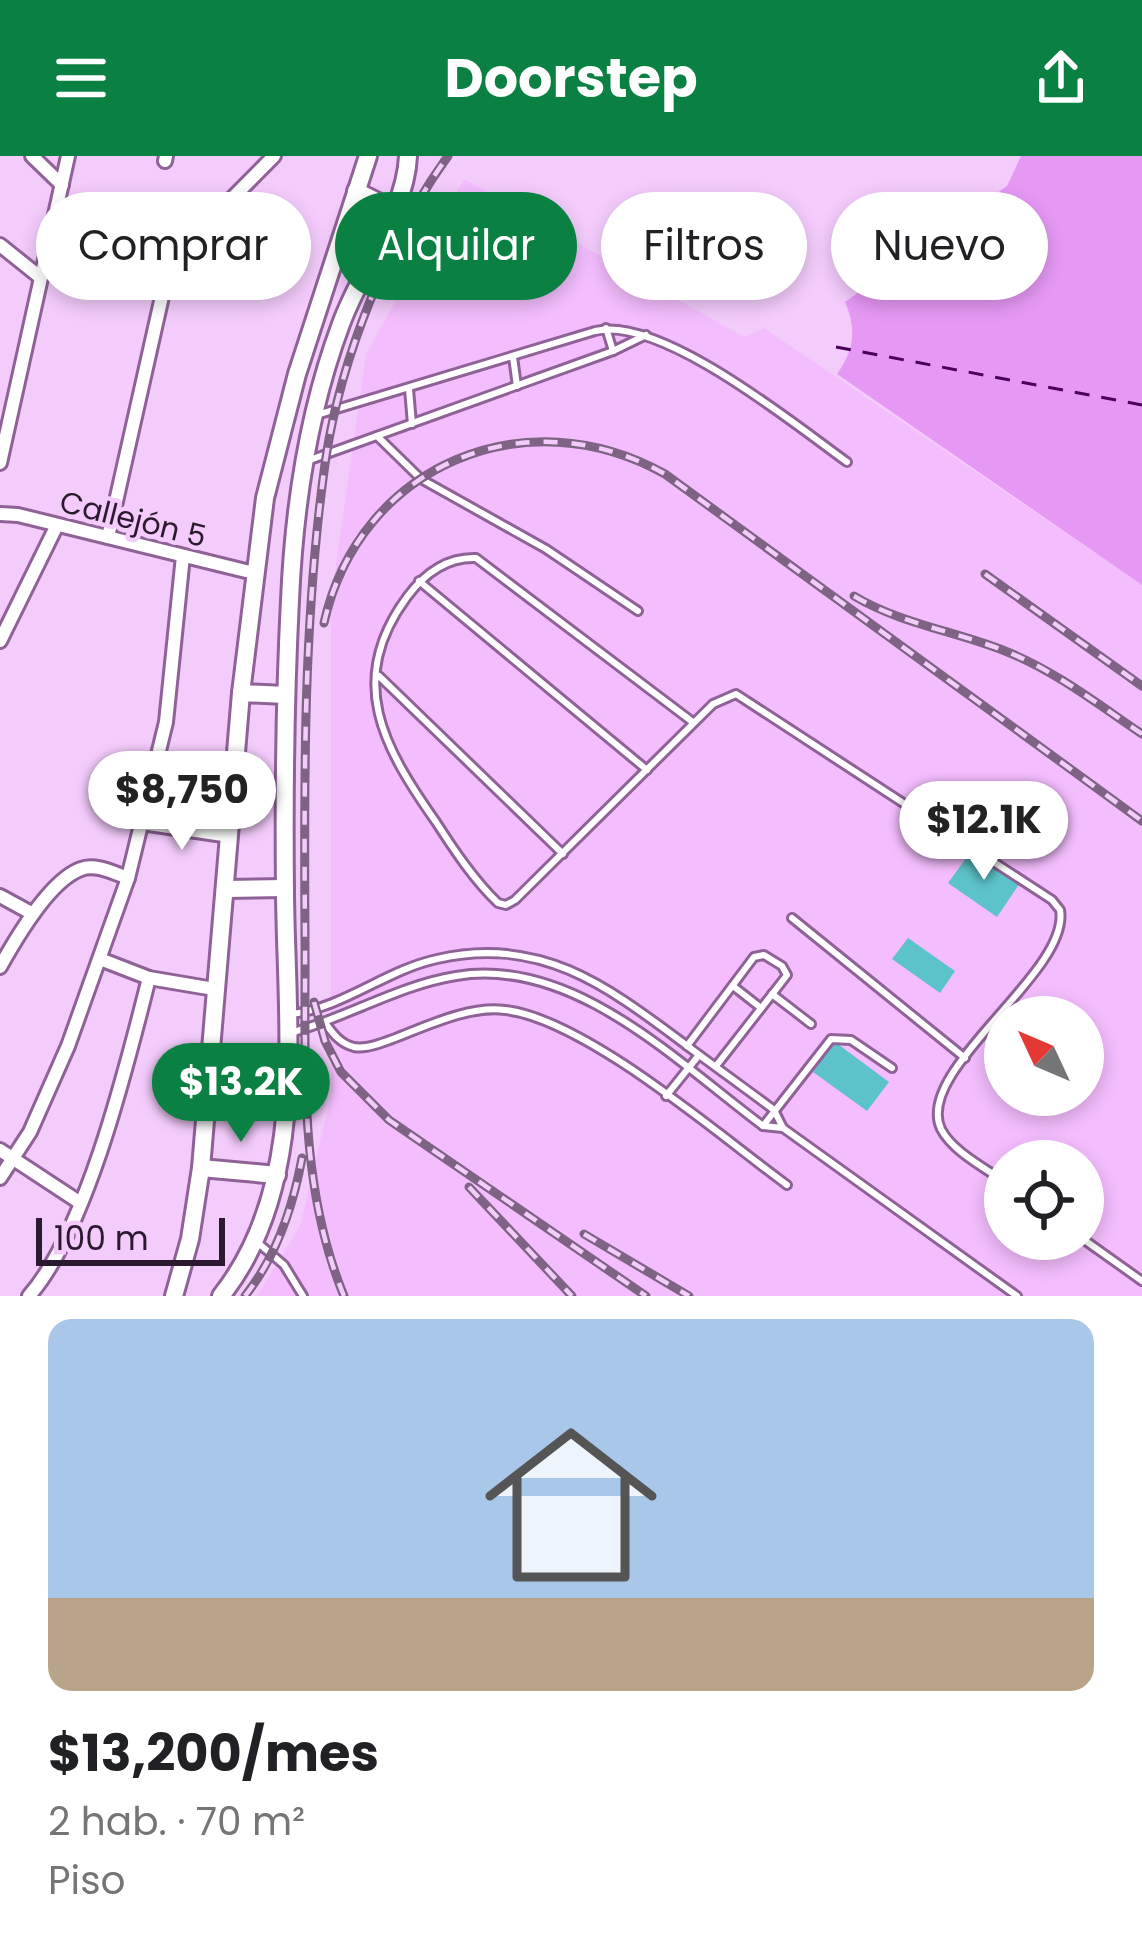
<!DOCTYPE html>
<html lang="es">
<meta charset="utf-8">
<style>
:root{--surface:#fff;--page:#f6f6f6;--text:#202124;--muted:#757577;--accent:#0b8043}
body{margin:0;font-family:Poppins,sans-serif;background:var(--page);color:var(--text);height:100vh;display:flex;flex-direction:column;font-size:45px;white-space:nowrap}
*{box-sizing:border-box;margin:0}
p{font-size:39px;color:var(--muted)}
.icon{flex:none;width:66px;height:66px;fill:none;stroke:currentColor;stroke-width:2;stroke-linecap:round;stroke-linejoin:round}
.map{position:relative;height:1140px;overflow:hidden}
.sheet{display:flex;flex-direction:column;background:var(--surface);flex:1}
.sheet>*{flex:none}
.top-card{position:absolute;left:36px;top:36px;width:1071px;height:108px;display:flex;gap:24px}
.needle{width:78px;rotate:314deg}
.buttons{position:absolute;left:984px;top:840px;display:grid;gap:24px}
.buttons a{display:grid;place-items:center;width:120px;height:120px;border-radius:50%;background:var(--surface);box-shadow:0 6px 18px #0003;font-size:60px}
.scale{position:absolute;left:36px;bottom:30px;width:189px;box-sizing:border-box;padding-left:12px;border:6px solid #2b192f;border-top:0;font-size:33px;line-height:42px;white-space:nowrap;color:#2b192f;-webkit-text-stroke:9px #f4ccfc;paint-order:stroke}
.price{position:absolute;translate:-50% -102px;padding:0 27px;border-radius:42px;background:#fff;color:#222;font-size:39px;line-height:78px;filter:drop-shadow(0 3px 6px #0008)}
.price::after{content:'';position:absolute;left:50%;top:72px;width:36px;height:27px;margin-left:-18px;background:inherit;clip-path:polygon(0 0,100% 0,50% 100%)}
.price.selected{background:var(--accent);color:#fff}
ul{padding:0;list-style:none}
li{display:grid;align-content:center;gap:24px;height:636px;padding:0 48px}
li span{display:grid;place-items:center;height:372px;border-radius:24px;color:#555}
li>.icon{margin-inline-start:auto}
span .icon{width:216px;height:216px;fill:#fffc;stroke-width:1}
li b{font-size:51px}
.chip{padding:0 42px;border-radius:54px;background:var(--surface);box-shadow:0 6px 18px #0003;font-size:42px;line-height:108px}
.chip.selected{background:var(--accent);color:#fff}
header{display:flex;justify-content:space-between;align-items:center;height:156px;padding:0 48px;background:var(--accent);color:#fff;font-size:54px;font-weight:700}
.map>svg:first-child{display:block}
.built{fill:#f4bdfe;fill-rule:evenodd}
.water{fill:#e698f5}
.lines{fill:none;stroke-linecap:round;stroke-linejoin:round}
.ferry{stroke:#4a0057;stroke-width:3;stroke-dasharray:15 12;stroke-linecap:butt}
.building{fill:#5dc3ca}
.service-casing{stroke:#8f6297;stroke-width:12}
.minor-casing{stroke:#8f6297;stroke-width:18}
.secondary-casing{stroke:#8f6297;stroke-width:22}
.service{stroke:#fff;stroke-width:6}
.minor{stroke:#fff;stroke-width:12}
.secondary{stroke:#fff;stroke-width:16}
.rail-casing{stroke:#7e6384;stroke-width:9}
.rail{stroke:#f4ccfc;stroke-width:4.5;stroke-dasharray:14;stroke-linecap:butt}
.labels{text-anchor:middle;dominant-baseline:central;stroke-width:9;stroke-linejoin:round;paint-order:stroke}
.street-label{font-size:30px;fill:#2b192f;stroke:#f4ccfc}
</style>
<header><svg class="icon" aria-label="menu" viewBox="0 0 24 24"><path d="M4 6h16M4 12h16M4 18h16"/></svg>Doorstep<svg class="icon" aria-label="share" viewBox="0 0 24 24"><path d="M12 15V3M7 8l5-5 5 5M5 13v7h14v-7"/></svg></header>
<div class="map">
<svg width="1142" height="1140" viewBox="0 0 1142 1140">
<rect width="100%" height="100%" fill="#f4ccfc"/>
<!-- built -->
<path class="built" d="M464,23L744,181L764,172L1142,429V1140H257L300,1070L331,940V444L366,198ZM1005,861H1083V939H1005ZM1005,1005H1083V1083H1005Z"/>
<!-- water -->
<path class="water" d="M1021,0H1142V429L837,218C854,194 857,174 845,146L1007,30Z"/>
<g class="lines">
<!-- ferry -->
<path class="ferry" d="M836,191L1142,249"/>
</g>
<!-- building -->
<g class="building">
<path d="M972,694L1020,727L997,761L948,727Z"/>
<path d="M908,782L955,815L940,837L892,803Z"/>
<path d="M835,886L889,926L867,955L813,916Z"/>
</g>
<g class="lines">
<!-- service casing -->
<g class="service-casing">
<g id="service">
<path d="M606,172L613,195"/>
<path d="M513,201L517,230"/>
<path d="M409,233L412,268"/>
<path d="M320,258L595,175C660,159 793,267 847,306"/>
<path d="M377,280L421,323L546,393L638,455"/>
<path d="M307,305L613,195L646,179"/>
<path d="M419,425L647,614"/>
<path d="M379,520L563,698"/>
<path d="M694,567L476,402C447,401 424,418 407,441C345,525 384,592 436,666C454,694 474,724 498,747L506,749L515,744L713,548L736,538L1052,744L1060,754C1071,816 913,914 941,973C952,995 985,1012 1005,1026"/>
<path d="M792,762L965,902"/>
<path d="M733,830L761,852"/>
<path d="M772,838L811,868"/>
<path d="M292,858C345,851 386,814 437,803C541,779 607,830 686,889C715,911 745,932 774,954L783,972L1017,1140"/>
<path d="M326,868C333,878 341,888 354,891C383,897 451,847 505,854C585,863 719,979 787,1029"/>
<path d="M290,877C346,862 399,829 456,820C573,800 677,906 763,970L783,972"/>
<path d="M687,890L754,801L764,799L782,810L787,819L784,823L716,910"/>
<path d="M666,940L699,899"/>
<path d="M763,970L831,883L851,884L892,912"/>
<path d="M1083,1083L1142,1125"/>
<path d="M257,1086L284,1109L303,1140"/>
</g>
</g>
<!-- minor casing -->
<g class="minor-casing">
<g id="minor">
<path d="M32,0L62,29"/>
<path d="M165,5L166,0"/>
<path d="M49,84L170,105L274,0"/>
<path d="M0,89L40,121"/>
<path d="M0,307L68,0"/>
<path d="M0,358L18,359L254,417"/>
<path d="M108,381L170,105"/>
<path d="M0,485L57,369"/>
<path d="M142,667L230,680"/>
<path d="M0,740L33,758"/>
<path d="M100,803L149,822L214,833"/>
<path d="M0,811C15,784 50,724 81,713C95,707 114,717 128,722"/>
<path d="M0,994L79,1046"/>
<path d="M0,1022L30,976L68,890L128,722L166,566L183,400"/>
<path d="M29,1140C87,1074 127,909 149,822"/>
</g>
</g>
<!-- secondary casing -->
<g class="secondary-casing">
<g id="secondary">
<path d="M356,35L394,54"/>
<path d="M241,537L286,539"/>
<path d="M226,733L285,732"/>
<path d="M201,1012L277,1019"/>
<path d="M174,1140L190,1083L201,1012L241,537L265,342L297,218L368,0"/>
<path d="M221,1140C309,1029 286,869 285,736C284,639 285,541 290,444C294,351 308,256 341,168C360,115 406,55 408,0"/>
</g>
</g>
<!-- service -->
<use href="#service" class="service"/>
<!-- minor -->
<use href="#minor" class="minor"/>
<!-- secondary -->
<use href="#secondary" class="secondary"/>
<!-- rail casing -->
<g class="rail-casing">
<g id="rail">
<path d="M985,418L1142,530"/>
<path d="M854,440C901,468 955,475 1005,495C1054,514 1099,549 1142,578"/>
<path d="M324,467C359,309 526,240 665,318L1142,665"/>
<path d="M314,846L325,885L341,916L389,964L646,1140"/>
<path d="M469,1031L572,1140"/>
<path d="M584,1078L689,1140"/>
<path d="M245,1140C276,1101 293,1051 302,1002"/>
<path d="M344,1140C297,1026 306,903 305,782C304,621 303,460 326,301C341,202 389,81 448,0"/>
</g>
</g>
<!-- rail -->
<use href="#rail" class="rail"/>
</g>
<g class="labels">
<!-- street labels -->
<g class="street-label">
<text transform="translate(133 363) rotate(14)">Callejón 5</text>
</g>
</g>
</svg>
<div class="buttons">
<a><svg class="needle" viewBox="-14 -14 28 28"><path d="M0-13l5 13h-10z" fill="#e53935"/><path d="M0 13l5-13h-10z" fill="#757577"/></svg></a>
<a><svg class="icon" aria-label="locate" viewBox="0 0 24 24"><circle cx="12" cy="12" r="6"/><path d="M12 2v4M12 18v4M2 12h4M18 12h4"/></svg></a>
</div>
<div class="scale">100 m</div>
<b class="price" style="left:182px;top:697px">$8,750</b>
<b class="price" style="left:984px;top:727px">$12.1K</b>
<b class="price selected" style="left:241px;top:989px">$13.2K</b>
<div class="top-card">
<a class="chip">Comprar</a>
<a class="chip selected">Alquilar</a>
<a class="chip">Filtros</a>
<a class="chip">Nuevo</a>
</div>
</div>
<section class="sheet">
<ul>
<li><span style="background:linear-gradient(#a9c7e8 75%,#b9a48a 0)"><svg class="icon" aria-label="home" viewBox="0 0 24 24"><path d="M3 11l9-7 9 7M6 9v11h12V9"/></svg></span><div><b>$13,200/mes</b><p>2 hab. · 70 m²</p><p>Piso</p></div></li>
</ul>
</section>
